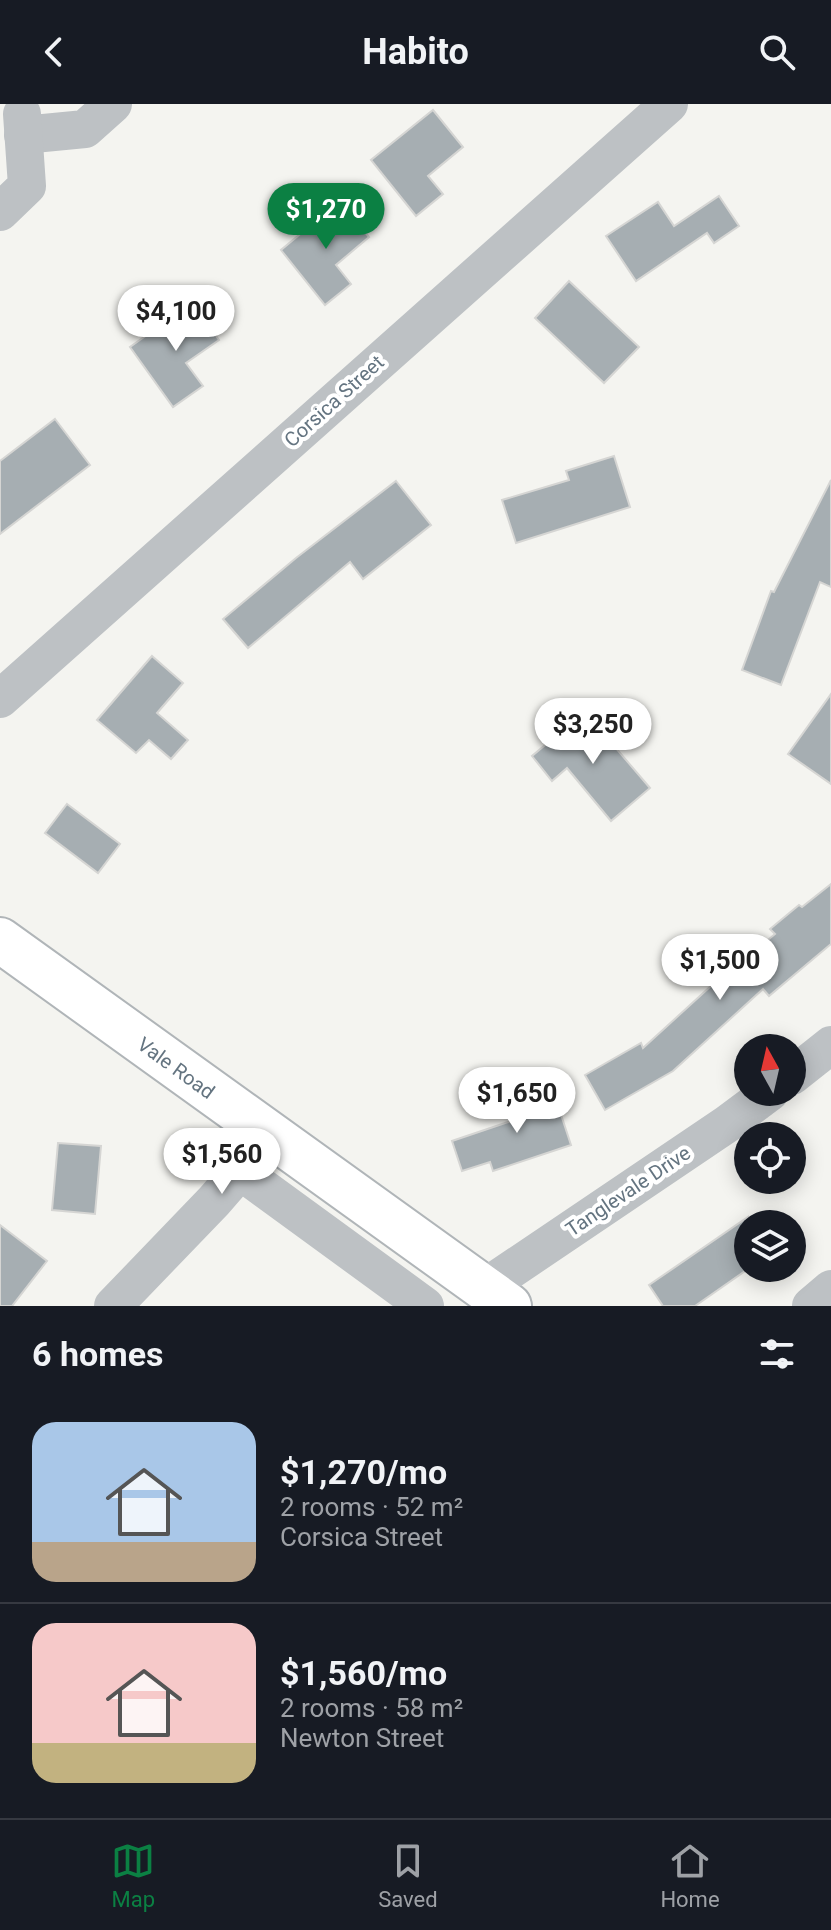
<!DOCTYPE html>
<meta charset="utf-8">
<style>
:root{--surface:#171b24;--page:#20242c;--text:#f1f3f6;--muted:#9ea1a6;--line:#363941;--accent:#0b8043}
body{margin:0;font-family:Roboto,sans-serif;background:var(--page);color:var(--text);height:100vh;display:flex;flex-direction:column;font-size:30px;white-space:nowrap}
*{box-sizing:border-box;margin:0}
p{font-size:26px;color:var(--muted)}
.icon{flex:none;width:44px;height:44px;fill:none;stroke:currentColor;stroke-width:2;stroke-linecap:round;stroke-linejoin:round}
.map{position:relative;height:1202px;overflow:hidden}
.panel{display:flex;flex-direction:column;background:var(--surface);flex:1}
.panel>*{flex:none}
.needle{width:52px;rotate:352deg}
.fabs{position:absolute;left:734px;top:930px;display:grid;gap:16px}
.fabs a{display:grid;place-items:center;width:72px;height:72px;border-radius:50%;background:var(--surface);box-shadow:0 4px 20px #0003;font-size:40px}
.price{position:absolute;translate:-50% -68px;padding:0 18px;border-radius:28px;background:#fff;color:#222;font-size:26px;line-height:52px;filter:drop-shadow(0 2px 4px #0008)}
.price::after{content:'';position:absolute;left:50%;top:48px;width:24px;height:18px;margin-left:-12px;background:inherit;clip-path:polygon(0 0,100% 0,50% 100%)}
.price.selected{background:var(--accent);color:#fff}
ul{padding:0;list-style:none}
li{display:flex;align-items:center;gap:24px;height:200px;padding:0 32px}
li+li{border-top:2px solid var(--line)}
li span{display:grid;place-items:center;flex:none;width:224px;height:160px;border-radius:24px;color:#555}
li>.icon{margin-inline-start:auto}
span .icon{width:96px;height:96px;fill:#fffc;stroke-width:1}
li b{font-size:34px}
h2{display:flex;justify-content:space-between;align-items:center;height:96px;padding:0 32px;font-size:34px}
header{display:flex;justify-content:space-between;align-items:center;height:104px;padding:0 32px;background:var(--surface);font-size:36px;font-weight:700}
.dock{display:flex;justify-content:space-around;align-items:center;height:112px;border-top:2px solid var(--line);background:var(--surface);font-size:22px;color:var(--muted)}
.dock a{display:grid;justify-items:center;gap:4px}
.dock .selected{color:var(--accent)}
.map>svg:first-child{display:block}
.building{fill:#a6aeb2;stroke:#d5d5d3;stroke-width:2}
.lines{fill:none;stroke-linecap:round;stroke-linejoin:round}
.major-casing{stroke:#b0b5b8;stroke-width:48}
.minor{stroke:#bdc1c4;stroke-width:38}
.major{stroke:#fff;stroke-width:44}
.labels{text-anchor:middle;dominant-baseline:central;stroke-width:8;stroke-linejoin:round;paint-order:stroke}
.street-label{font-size:20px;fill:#647480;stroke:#fff}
</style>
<header><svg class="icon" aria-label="back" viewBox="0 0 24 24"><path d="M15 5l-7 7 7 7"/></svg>Habito<svg class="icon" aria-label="search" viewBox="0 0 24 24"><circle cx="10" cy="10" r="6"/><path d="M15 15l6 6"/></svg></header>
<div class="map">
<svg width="831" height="1202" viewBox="0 0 831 1202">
<rect width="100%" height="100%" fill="#f4f4f0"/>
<!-- building -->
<g class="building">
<path d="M433,6L463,43L428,72L443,90L416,112L371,56Z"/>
<path d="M719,92L739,122L714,139L707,129L636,177L606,132L658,98L674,122Z"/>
<path d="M340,97L369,133L336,161L351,180L325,201L281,146Z"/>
<path d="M569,177L639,243L604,279L535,214Z"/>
<path d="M192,199L219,236L186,259L203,282L173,303L130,243Z"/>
<path d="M55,315L90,361L0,430V357Z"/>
<path d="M614,352L630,403L516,439L502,396L569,376L566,367Z"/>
<path d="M831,376V483L820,478L781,581L742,566L771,487L774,488Z"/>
<path d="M396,377L431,421L363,475L350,458L248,544L223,515L296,454Z"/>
<path d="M152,552L183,579L157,609L188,636L171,655L149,636L136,649L97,616Z"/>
<path d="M831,590V680L788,650Z"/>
<path d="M585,608L650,684L611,717L567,664L552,677L532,652Z"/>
<path d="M67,700L120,740L98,769L45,729Z"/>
<path d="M831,780V840L769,892L763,885L673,967L605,1006L585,971L641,939L643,944L723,871L724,873L775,830L770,825L799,801L802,803Z"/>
<path d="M551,980L571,1041L493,1067L490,1058L462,1067L452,1037L523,1013L516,992Z"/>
<path d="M58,1039L101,1042L95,1110L52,1106Z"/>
<path d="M748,1113V1165L695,1202H663L649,1181Z"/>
<path d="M0,1121L47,1157L12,1202H0Z"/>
</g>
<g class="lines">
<!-- major casing -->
<g class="major-casing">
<path id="major" d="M0,836L509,1202"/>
</g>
<!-- minor -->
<g class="minor">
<path d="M23,31L85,25L113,0"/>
<path d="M0,108L27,82L22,10"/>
<path d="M0,595L669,0"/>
<path d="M792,972L831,941"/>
<path d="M484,1184L727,1020L770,988"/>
<path d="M113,1202L214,1097L240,1067L425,1202"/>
<path d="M811,1202L831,1185"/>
</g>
<!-- major -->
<use href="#major" class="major"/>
</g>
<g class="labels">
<!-- street labels -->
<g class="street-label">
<text transform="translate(334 297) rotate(-42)">Corsica Street</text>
<text transform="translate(176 964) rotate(36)">Vale Road</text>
<text transform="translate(628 1087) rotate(-34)">Tanglevale Drive</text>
</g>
</g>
</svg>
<div class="fabs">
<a><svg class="needle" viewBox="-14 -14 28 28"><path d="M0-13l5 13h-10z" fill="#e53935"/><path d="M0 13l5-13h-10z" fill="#9ea1a6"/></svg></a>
<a><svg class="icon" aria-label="locate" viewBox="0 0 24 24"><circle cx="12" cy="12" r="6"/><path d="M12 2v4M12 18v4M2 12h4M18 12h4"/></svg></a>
<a><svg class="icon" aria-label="layers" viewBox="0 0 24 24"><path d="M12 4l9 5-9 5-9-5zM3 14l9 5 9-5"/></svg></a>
</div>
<b class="price selected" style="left:326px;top:147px">$1,270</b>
<b class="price" style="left:176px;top:249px">$4,100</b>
<b class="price" style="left:593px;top:662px">$3,250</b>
<b class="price" style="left:720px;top:898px">$1,500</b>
<b class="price" style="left:517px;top:1031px">$1,650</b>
<b class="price" style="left:222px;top:1092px">$1,560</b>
</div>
<section class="panel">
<h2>6 homes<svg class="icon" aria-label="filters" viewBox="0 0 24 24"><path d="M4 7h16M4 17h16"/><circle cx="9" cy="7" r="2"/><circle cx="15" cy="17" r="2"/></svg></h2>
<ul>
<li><span style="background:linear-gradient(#a9c7e8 75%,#b9a48a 0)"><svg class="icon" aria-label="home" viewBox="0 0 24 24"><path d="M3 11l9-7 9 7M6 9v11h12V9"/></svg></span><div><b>$1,270/mo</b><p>2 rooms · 52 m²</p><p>Corsica Street</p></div></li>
<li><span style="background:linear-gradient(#f6c9c9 75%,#c2b280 0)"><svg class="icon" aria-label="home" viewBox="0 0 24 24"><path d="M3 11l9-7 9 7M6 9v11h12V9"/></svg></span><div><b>$1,560/mo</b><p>2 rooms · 58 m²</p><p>Newton Street</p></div></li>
</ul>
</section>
<nav class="dock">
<a class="selected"><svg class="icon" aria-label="map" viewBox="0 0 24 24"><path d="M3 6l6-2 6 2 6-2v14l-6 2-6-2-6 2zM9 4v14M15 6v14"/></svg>Map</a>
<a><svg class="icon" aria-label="saved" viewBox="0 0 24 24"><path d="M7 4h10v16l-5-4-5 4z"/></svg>Saved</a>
<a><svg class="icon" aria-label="home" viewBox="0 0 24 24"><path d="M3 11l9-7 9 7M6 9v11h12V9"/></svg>Home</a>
</nav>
